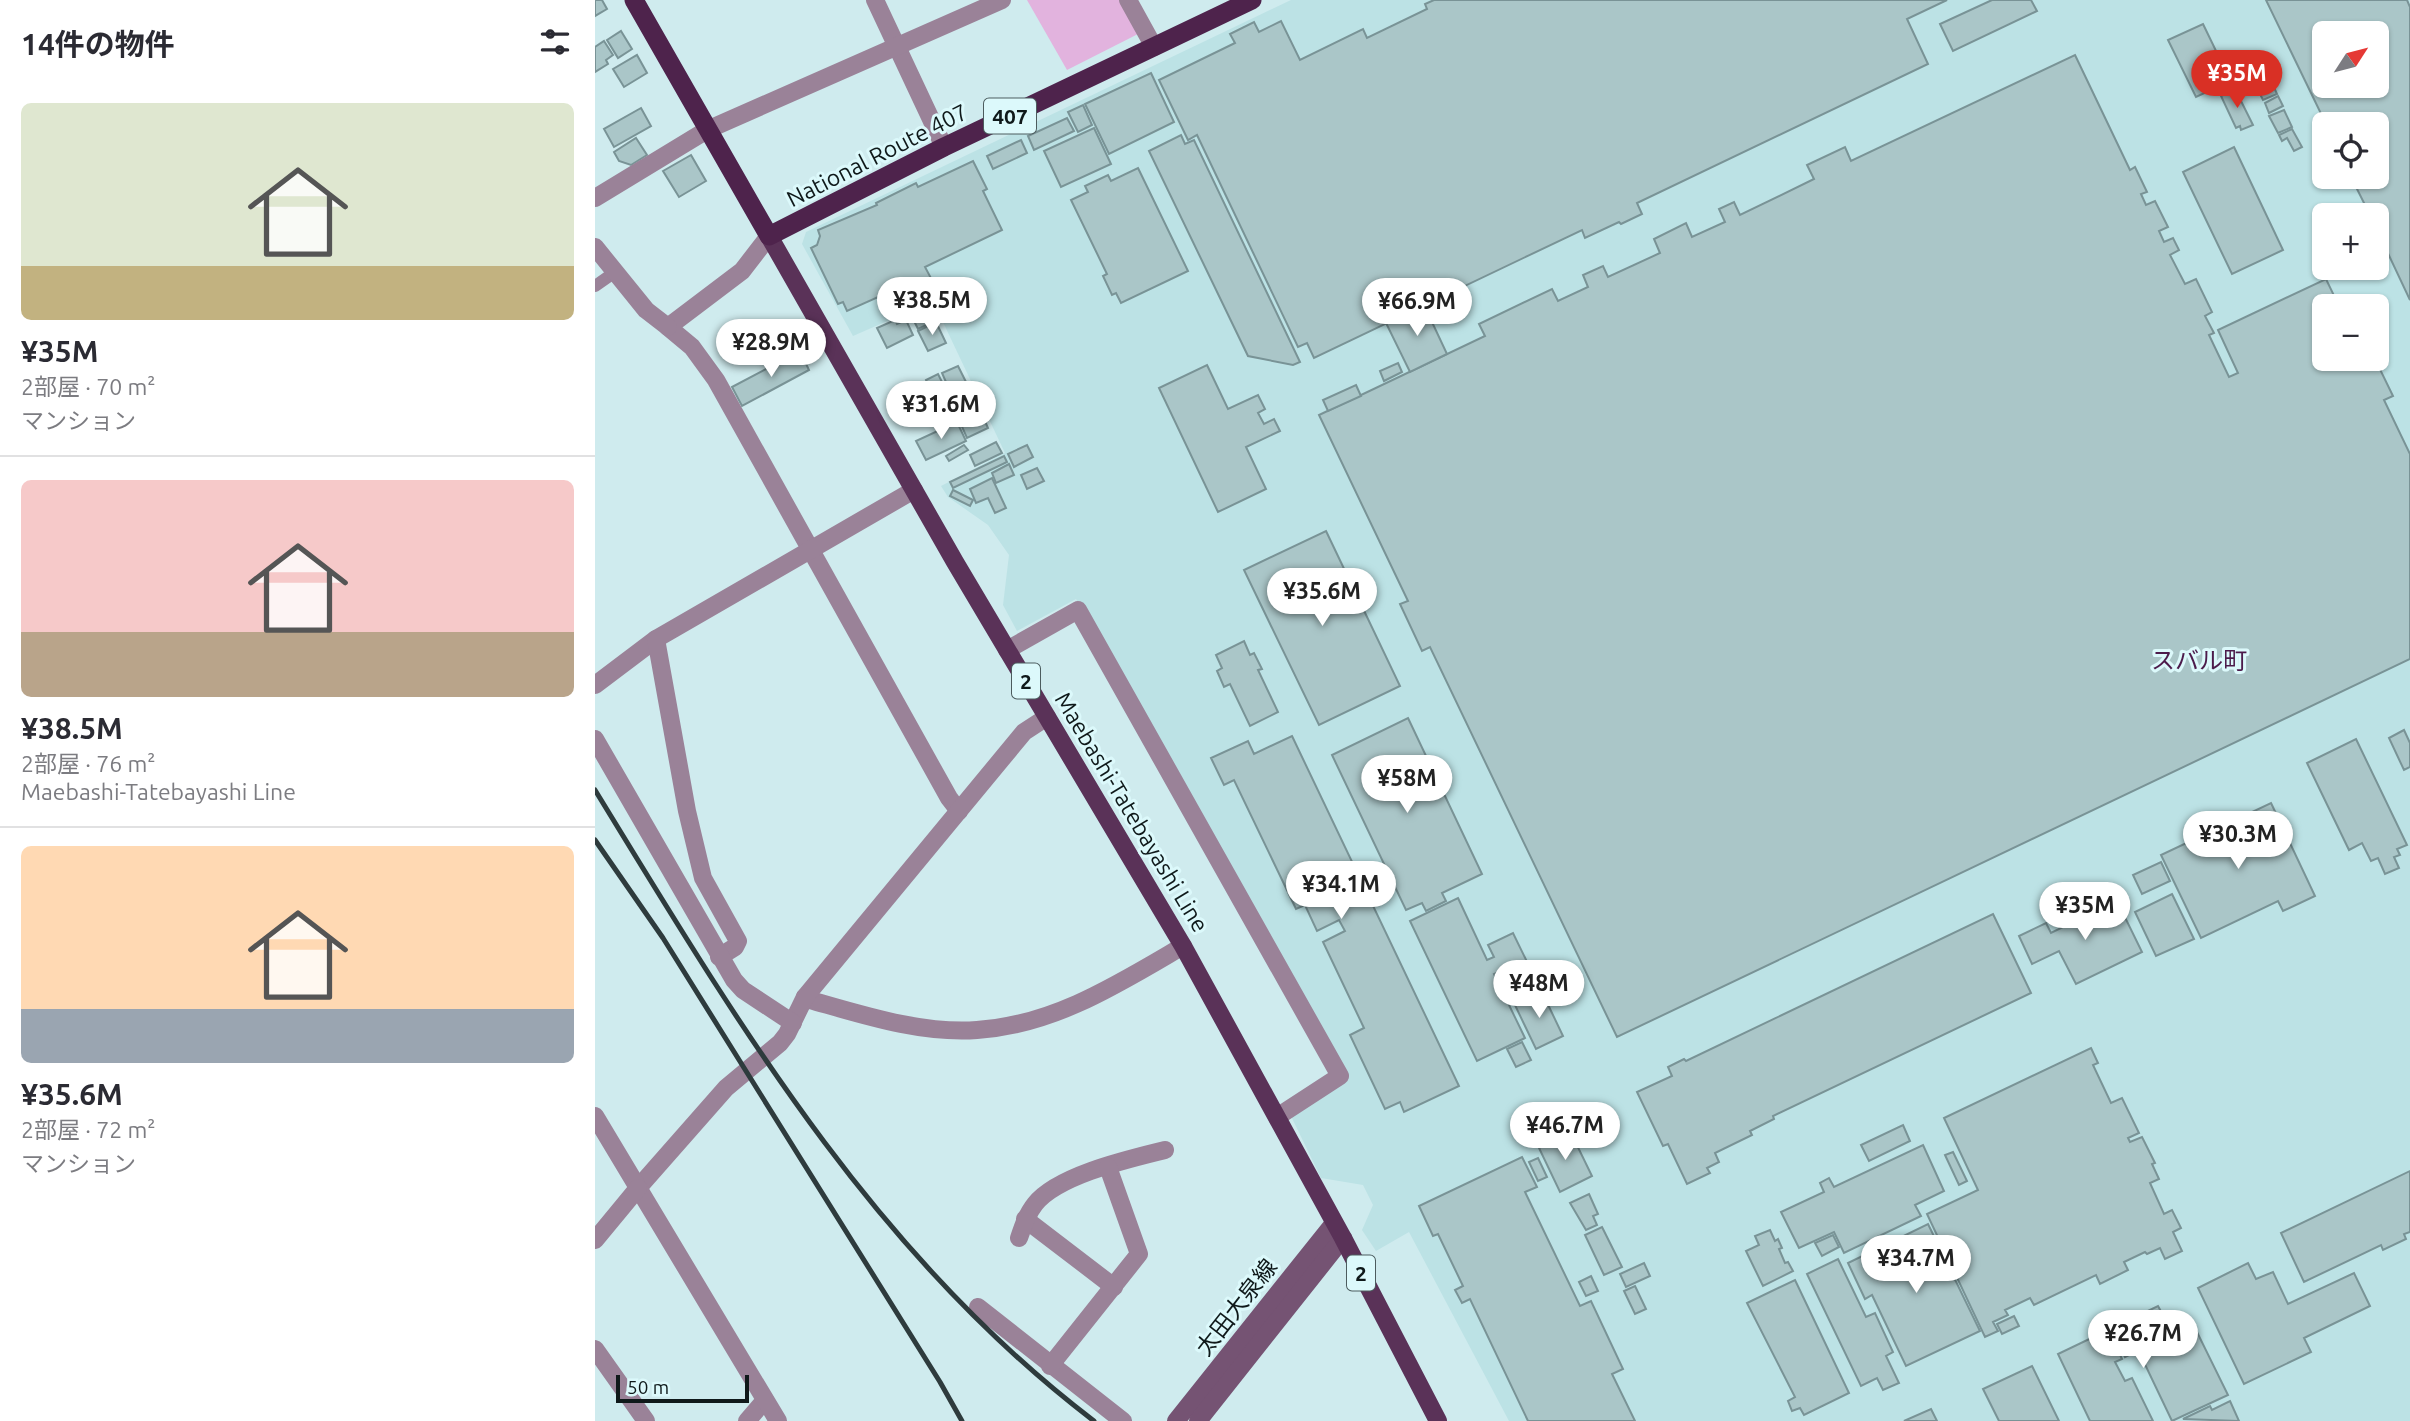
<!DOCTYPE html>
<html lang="ja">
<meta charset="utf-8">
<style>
:root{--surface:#fff;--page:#f7f7f7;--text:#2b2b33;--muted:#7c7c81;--line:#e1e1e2;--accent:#d93025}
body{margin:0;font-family:Ubuntu,"Noto Sans JP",sans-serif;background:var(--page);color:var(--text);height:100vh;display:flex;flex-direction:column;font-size:26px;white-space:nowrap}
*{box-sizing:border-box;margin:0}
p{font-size:23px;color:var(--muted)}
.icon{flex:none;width:38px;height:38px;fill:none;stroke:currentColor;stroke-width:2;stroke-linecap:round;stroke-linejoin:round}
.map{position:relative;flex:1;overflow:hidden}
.sheet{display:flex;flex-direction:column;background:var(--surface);width:595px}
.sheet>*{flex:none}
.needle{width:46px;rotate:54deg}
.fabs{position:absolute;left:1717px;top:21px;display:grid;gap:14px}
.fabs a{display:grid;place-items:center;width:77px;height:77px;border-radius:10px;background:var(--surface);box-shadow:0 2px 5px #0004;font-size:35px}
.scale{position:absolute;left:21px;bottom:18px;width:133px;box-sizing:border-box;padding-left:7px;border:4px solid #0f191a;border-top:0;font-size:19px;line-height:24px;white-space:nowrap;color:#0f191a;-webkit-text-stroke:5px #dcf9fb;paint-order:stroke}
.price{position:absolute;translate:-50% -60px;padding:0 16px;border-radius:24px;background:#fff;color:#222;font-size:23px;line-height:46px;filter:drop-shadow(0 2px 4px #0008)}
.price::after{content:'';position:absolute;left:50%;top:42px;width:21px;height:16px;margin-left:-10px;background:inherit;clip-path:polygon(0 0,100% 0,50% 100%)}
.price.active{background:var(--accent);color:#fff}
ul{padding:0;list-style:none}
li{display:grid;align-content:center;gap:14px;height:371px;padding:0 21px}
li+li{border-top:2px solid var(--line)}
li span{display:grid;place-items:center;height:217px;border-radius:10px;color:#555}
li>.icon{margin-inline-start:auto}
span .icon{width:126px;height:126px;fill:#fffc;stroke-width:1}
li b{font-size:30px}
h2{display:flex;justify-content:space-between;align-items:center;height:84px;padding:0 21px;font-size:30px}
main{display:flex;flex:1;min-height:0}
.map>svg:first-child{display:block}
.built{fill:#bce2e5;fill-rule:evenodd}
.green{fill:#e2b3de}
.building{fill:#aac6c8;stroke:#799396;stroke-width:2;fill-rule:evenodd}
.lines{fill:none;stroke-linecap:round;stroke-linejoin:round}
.pedestrian{stroke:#9a8298;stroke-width:12}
.minor{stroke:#9a8298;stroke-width:18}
.tertiary{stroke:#9a8298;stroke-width:18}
.secondary{stroke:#755373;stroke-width:18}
.primary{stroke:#5a3258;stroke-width:18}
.trunk{stroke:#4e234c;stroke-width:19}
.rail{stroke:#2e3b3d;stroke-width:5}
.labels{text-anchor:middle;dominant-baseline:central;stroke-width:6;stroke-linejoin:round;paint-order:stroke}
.shield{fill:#dcf9fb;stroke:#4c5c5e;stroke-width:2}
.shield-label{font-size:21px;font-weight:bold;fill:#0f191a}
.street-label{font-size:23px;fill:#0f191a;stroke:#dcf9fb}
.neighbourhood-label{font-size:24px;fill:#4c1b4b;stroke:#dcf9fb}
</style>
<main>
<section class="sheet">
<h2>14件の物件<svg class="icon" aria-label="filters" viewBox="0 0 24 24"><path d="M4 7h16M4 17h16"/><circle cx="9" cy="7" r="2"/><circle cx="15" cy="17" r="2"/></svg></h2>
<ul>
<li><span style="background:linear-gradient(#dfe7d0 75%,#c2b280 0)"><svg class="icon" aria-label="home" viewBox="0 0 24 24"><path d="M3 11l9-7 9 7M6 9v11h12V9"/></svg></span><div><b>¥35M</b><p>2部屋 · 70 m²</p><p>マンション</p></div></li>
<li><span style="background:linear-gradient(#f6c9c9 70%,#b9a48a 0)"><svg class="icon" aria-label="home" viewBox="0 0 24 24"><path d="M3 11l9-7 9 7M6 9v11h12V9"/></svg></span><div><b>¥38.5M</b><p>2部屋 · 76 m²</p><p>Maebashi-Tatebayashi Line</p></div></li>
<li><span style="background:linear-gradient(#ffd9b3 75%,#9aa5b1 0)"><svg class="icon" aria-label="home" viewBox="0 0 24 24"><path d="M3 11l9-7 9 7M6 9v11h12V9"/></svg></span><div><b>¥35.6M</b><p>2部屋 · 72 m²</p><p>マンション</p></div></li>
</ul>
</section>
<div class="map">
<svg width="1815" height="1421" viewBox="0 0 1815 1421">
<rect width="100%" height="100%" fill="#cfebee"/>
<!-- built -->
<path class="built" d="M696,0H1815V1421H914L814,1232L781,1251L767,1230L778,1205L768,1185L726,1178L695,1114L753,1078L481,599L422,631L408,605L414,555L393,525L353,497L346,486L410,453L338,301L258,336L207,244L211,232ZM1729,33H1782V86H1729ZM1729,124H1782V177H1729ZM1729,215H1782V268H1729ZM1729,306H1782V359H1729Z"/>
<!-- green -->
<path class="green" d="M432,0H525L543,34L472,70Z"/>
<!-- building -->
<g class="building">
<path d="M0,0H7L12,9L0,16Z"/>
<path d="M839,0H1352L1312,19L1333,64L1042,203L1047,214L1026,224L1024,222L990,238L987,230L719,358L712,343L703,347L602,135L593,140L564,80L640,43L635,34L659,22L664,32L686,21L705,60L768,29L772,38L832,9L830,4Z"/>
<path d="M1397,0H1436L1442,11L1358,51L1345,24Z"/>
<path d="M1671,0H1812L1815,7V300L1782,230V215H1775L1756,177H1782V124H1731ZM1729,33H1782V86H1729Z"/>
<path d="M1608,24L1623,55L1616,58L1629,84L1601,97L1573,40Z"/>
<path d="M26,31L37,49L23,58L12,40Z"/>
<path d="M9,41L18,55L11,60L13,64L0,72V47Z"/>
<path d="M42,55L52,73L29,87L18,69Z"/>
<path d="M1480,55L1535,170L1540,167L1552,192L1546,194L1551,205L1560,201L1573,227L1564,231L1569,242L1578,238L1584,250L1575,255L1590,284L1601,279L1617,312L1610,316L1619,333L1614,335L1634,377L1643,373L1623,330L1731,279L1744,306H1729V359H1780L1798,396L1789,400L1815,454V659L1022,1037L835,647L827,651L805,604L813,601L724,415L890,336L884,324L957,289L963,301L993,287L988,275L1008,266L1013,277L1065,253L1059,239L1091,223L1097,237L1130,222L1124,209L1139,202L1145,215L1219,179L1212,165L1250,147L1256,161Z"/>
<path d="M556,73L579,122L514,154L490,104Z"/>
<path d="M1678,85L1682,94L1668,100L1664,92Z"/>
<path d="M1640,89L1658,125L1646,130L1645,126L1641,128L1626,96Z"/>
<path d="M1683,96L1688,106L1674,113L1670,103Z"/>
<path d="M488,105L497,125L483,132L473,112Z"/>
<path d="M46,108L56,126L19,147L9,129Z"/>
<path d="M1689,110L1697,127L1683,133L1674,116Z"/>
<path d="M472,118L479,131L439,150L433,136Z"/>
<path d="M499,128L516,164L466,187L449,151Z"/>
<path d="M1697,129L1707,147L1699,151L1692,138L1687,141L1684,135Z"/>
<path d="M586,135L590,144L599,140L705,362L698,365L653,356L554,151Z"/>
<path d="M41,138L52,155L36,165L24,161L19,152Z"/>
<path d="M426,140L432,153L398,169L392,156Z"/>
<path d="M1639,147L1688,250L1637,274L1588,172Z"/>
<path d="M96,155L111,181L84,197L68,171Z"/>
<path d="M378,161L392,189L388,191L407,230L330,267L338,282L287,306L283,297L252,311L248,302L243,304L216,248L222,245L225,236L223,230L282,205L281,203L321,183L323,187Z"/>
<path d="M543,168L593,271L526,303L521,293L517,295L508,276L512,274L476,200L493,192L490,186L513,175L516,181Z"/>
<path d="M332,304L340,321L323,329L315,313Z"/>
<path d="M829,305L852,354L815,372L791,323Z"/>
<path d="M300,320L302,324L311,320L318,335L292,348L282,328Z"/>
<path d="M341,322L351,343L333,351L323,331Z"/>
<path d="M205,351L214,370L147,406L137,387Z"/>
<path d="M803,363L807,372L789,381L785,371Z"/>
<path d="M612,365L633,409L663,395L670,409L663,413L669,424L679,419L685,431L651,447L671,489L623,512L564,388Z"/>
<path d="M363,366L371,382L354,389L347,373Z"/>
<path d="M343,374L352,392L339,399L331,380Z"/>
<path d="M761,385L766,396L733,411L728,400Z"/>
<path d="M373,388L379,400L375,403L378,409L345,425L335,406Z"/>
<path d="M385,410L393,428L372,438L364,420Z"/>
<path d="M362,422L371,441L331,460L321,441Z"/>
<path d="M401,442L407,453L380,466L375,455Z"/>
<path d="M369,445L373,450L354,461L351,456Z"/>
<path d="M432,445L438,457L419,467L413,454Z"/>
<path d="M409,456L412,462L358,488L355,482Z"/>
<path d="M414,464L419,475L401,483L397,473Z"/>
<path d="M442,468L449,481L432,489L426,475Z"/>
<path d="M397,478L411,508L400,513L393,498L381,503L375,489Z"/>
<path d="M358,490L378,500L375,506L355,496Z"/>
<path d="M731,531L805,686L724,725L649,570Z"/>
<path d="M649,641L655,655L659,653L667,669L663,670L683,712L655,726L635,684L629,687L622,671L627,668L621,655Z"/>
<path d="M813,718L887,874L847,893L851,901L831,911L827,903L811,910L737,755Z"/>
<path d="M1809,730L1815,743V767L1809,770L1794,738Z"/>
<path d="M697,736L864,1086L809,1112L805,1102L790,1109L755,1035L769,1028L728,942L750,931L744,920L722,931L710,905L701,909L639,780L629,785L616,758L653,741L659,754Z"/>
<path d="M1761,739L1812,845L1802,849L1805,855L1799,857L1804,868L1790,874L1783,858L1776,861L1767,843L1754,850L1712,763Z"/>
<path d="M1676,803L1720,896L1688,911L1683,901L1606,938L1566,855Z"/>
<path d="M1566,862L1575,881L1547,894L1538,875Z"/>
<path d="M1577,894L1599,939L1561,956L1540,912Z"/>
<path d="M863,898L892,960L899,957L893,945L918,933L937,972L910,984L904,972L899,974L930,1038L882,1061L815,921Z"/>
<path d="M1522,901L1547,952L1481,984L1464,951L1437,964L1424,936L1451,923L1456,933L1468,927L1464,918L1479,910L1483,919Z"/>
<path d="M1398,914L1436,993L1178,1116L1179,1119L1155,1131L1157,1135L1120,1153L1124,1162L1112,1168L1115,1173L1092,1184L1073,1144L1068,1146L1042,1092L1077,1076L1073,1067L1089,1059L1091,1061Z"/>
<path d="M946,990L968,1036L941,1049L919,1003Z"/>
<path d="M927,1042L936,1060L921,1067L912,1049Z"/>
<path d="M1496,1048L1503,1063L1498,1065L1516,1103L1527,1098L1544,1133L1533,1138L1535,1142L1547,1137L1560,1163L1557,1164L1564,1179L1555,1183L1569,1214L1577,1210L1586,1228L1578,1232L1587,1251L1570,1259L1565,1248L1552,1254L1550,1252L1529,1262L1533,1270L1505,1284L1501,1275L1439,1305L1435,1298L1410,1310L1413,1315L1398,1322L1403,1331L1390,1337L1332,1214L1383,1190L1349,1118Z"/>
<path d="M1308,1125L1315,1141L1274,1161L1266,1145Z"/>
<path d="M976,1133L997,1176L965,1192L944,1148Z"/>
<path d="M1328,1145L1349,1191L1320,1205L1326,1216L1249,1253L1239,1232L1204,1248L1186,1212L1229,1192L1225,1183L1234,1178L1239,1187Z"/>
<path d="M1358,1152L1372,1181L1364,1185L1350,1155Z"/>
<path d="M927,1157L942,1187L930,1192L985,1306L996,1301L1028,1369L1017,1374L1040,1421H933L875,1299L867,1303L860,1290L868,1286L843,1234L838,1236L824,1206Z"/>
<path d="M943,1158L952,1177L943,1181L934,1162Z"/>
<path d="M1815,1171V1232L1809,1234L1811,1239L1788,1250L1786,1245L1709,1282L1686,1233Z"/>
<path d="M994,1194L1003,1214L998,1216L1002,1225L991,1230L975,1203Z"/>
<path d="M1333,1224L1385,1331L1311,1366L1277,1295L1270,1299L1253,1263Z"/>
<path d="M1007,1227L1027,1267L1009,1275L990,1235Z"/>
<path d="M1175,1230L1180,1241L1183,1239L1187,1248L1184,1249L1190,1263L1193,1262L1198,1271L1168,1286L1151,1251L1164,1245L1160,1236Z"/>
<path d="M1238,1235L1244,1247L1227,1256L1220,1243Z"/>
<path d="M1243,1259L1271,1317L1280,1313L1298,1352L1291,1356L1304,1383L1288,1390L1282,1378L1266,1386L1212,1274Z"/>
<path d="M1049,1263L1055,1276L1031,1287L1025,1274Z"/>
<path d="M1653,1263L1661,1279L1678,1272L1693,1304L1759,1273L1775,1306L1709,1338L1716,1352L1649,1384L1603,1288Z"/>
<path d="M996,1276L1003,1291L991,1296L984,1282Z"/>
<path d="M1200,1280L1254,1393L1209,1415L1205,1408L1197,1411L1193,1401L1200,1397L1152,1303Z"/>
<path d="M1040,1286L1051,1309L1040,1314L1029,1291Z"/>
<path d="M1563,1306L1569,1317L1575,1314L1580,1324L1593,1321L1597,1329L1600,1328L1633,1395L1577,1421L1545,1354L1554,1350L1552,1346L1530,1357L1524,1342L1520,1344L1527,1359L1520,1362L1530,1381L1537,1378L1558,1421H1495L1463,1354Z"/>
<path d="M1419,1316L1424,1326L1407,1334L1402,1324Z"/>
<path d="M1437,1366L1464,1421H1404L1388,1389Z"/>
<path d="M1635,1401L1644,1421L1588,1419L1615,1406L1617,1410Z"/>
<path d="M1336,1409L1342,1421H1309Z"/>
</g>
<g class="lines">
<!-- pedestrian -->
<path class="pedestrian" d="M0,286L20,272"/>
<!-- minor -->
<g class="minor">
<path d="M280,0L349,147"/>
<path d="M533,0L559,47"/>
<path d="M0,198L112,130L407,0"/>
<path d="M174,236L147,271L73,327L97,347L121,380L354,798L364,811"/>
<path d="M412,650L483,610L745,1076L682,1117"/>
<path d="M0,685L61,639"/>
<path d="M124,957L140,947L143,941L108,878L92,811L61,639L319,490"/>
<path d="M210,997L215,1000C268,1015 326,1034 382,1030C459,1025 523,984 588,946"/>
<path d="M43,1188L131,1088L185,1043L192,1034L210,997L429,732L452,717"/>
<path d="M430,1219L519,1287"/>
<path d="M424,1238C428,1226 432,1214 440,1204C463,1175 534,1159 570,1150"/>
<path d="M383,1307L528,1421"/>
<path d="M0,1349L51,1421"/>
<path d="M455,1366L544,1254L513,1167"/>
<path d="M152,1421L170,1400"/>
</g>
<!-- tertiary -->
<g class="tertiary">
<path d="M0,247L51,310L73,327"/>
<path d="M0,739L139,980L148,990L198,1023"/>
<path d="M0,1116L183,1421"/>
<path d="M0,1240L43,1188"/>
</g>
<!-- secondary -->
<g class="secondary">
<path d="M581,1421L739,1223"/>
<path d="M603,1421L748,1238"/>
</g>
<!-- primary -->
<path class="primary" d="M174,236L360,562L588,946L748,1238L843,1421"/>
<!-- trunk -->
<path class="trunk" d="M39,0L174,236L349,147L657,0"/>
<!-- rail -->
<g class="rail">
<path d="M0,790C142,1022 279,1254 499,1421"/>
<path d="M0,840L68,938L345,1382L367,1421"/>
</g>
</g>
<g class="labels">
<!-- shield labels -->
<g class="shield">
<rect x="389" y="98.5" width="52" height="35" rx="5"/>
<rect x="417" y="663.5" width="28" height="35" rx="5"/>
<rect x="752" y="1255.5" width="28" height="35" rx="5"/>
</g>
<g class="shield-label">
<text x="415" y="116">407</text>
<text x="431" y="681">2</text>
<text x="766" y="1273">2</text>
</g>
<!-- street labels -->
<g class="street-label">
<text transform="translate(282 155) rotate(-27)">National Route 407</text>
<text transform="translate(537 812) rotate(59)">Maebashi-Tatebayashi Line</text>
<text transform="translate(641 1307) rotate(-52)">太田大泉線</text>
</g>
<!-- neighbourhood labels -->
<g class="neighbourhood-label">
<text x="1604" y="660">スバル町</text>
</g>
</g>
</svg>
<div class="fabs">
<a><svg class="needle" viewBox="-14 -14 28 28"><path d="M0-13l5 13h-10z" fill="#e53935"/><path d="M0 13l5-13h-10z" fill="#7c7c81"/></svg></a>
<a><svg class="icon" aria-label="locate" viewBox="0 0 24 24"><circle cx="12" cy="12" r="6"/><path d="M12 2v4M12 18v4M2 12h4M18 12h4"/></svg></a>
<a>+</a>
<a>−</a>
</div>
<div class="scale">50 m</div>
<b class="price active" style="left:1642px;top:110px">¥35M</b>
<b class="price" style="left:337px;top:337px">¥38.5M</b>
<b class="price" style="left:822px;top:338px">¥66.9M</b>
<b class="price" style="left:176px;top:379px">¥28.9M</b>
<b class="price" style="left:346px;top:441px">¥31.6M</b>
<b class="price" style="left:727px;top:628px">¥35.6M</b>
<b class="price" style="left:812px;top:815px">¥58M</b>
<b class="price" style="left:1643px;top:871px">¥30.3M</b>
<b class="price" style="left:746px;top:921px">¥34.1M</b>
<b class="price" style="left:1490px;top:942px">¥35M</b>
<b class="price" style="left:944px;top:1020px">¥48M</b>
<b class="price" style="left:970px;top:1162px">¥46.7M</b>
<b class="price" style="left:1321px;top:1295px">¥34.7M</b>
<b class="price" style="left:1548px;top:1370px">¥26.7M</b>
</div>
</main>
